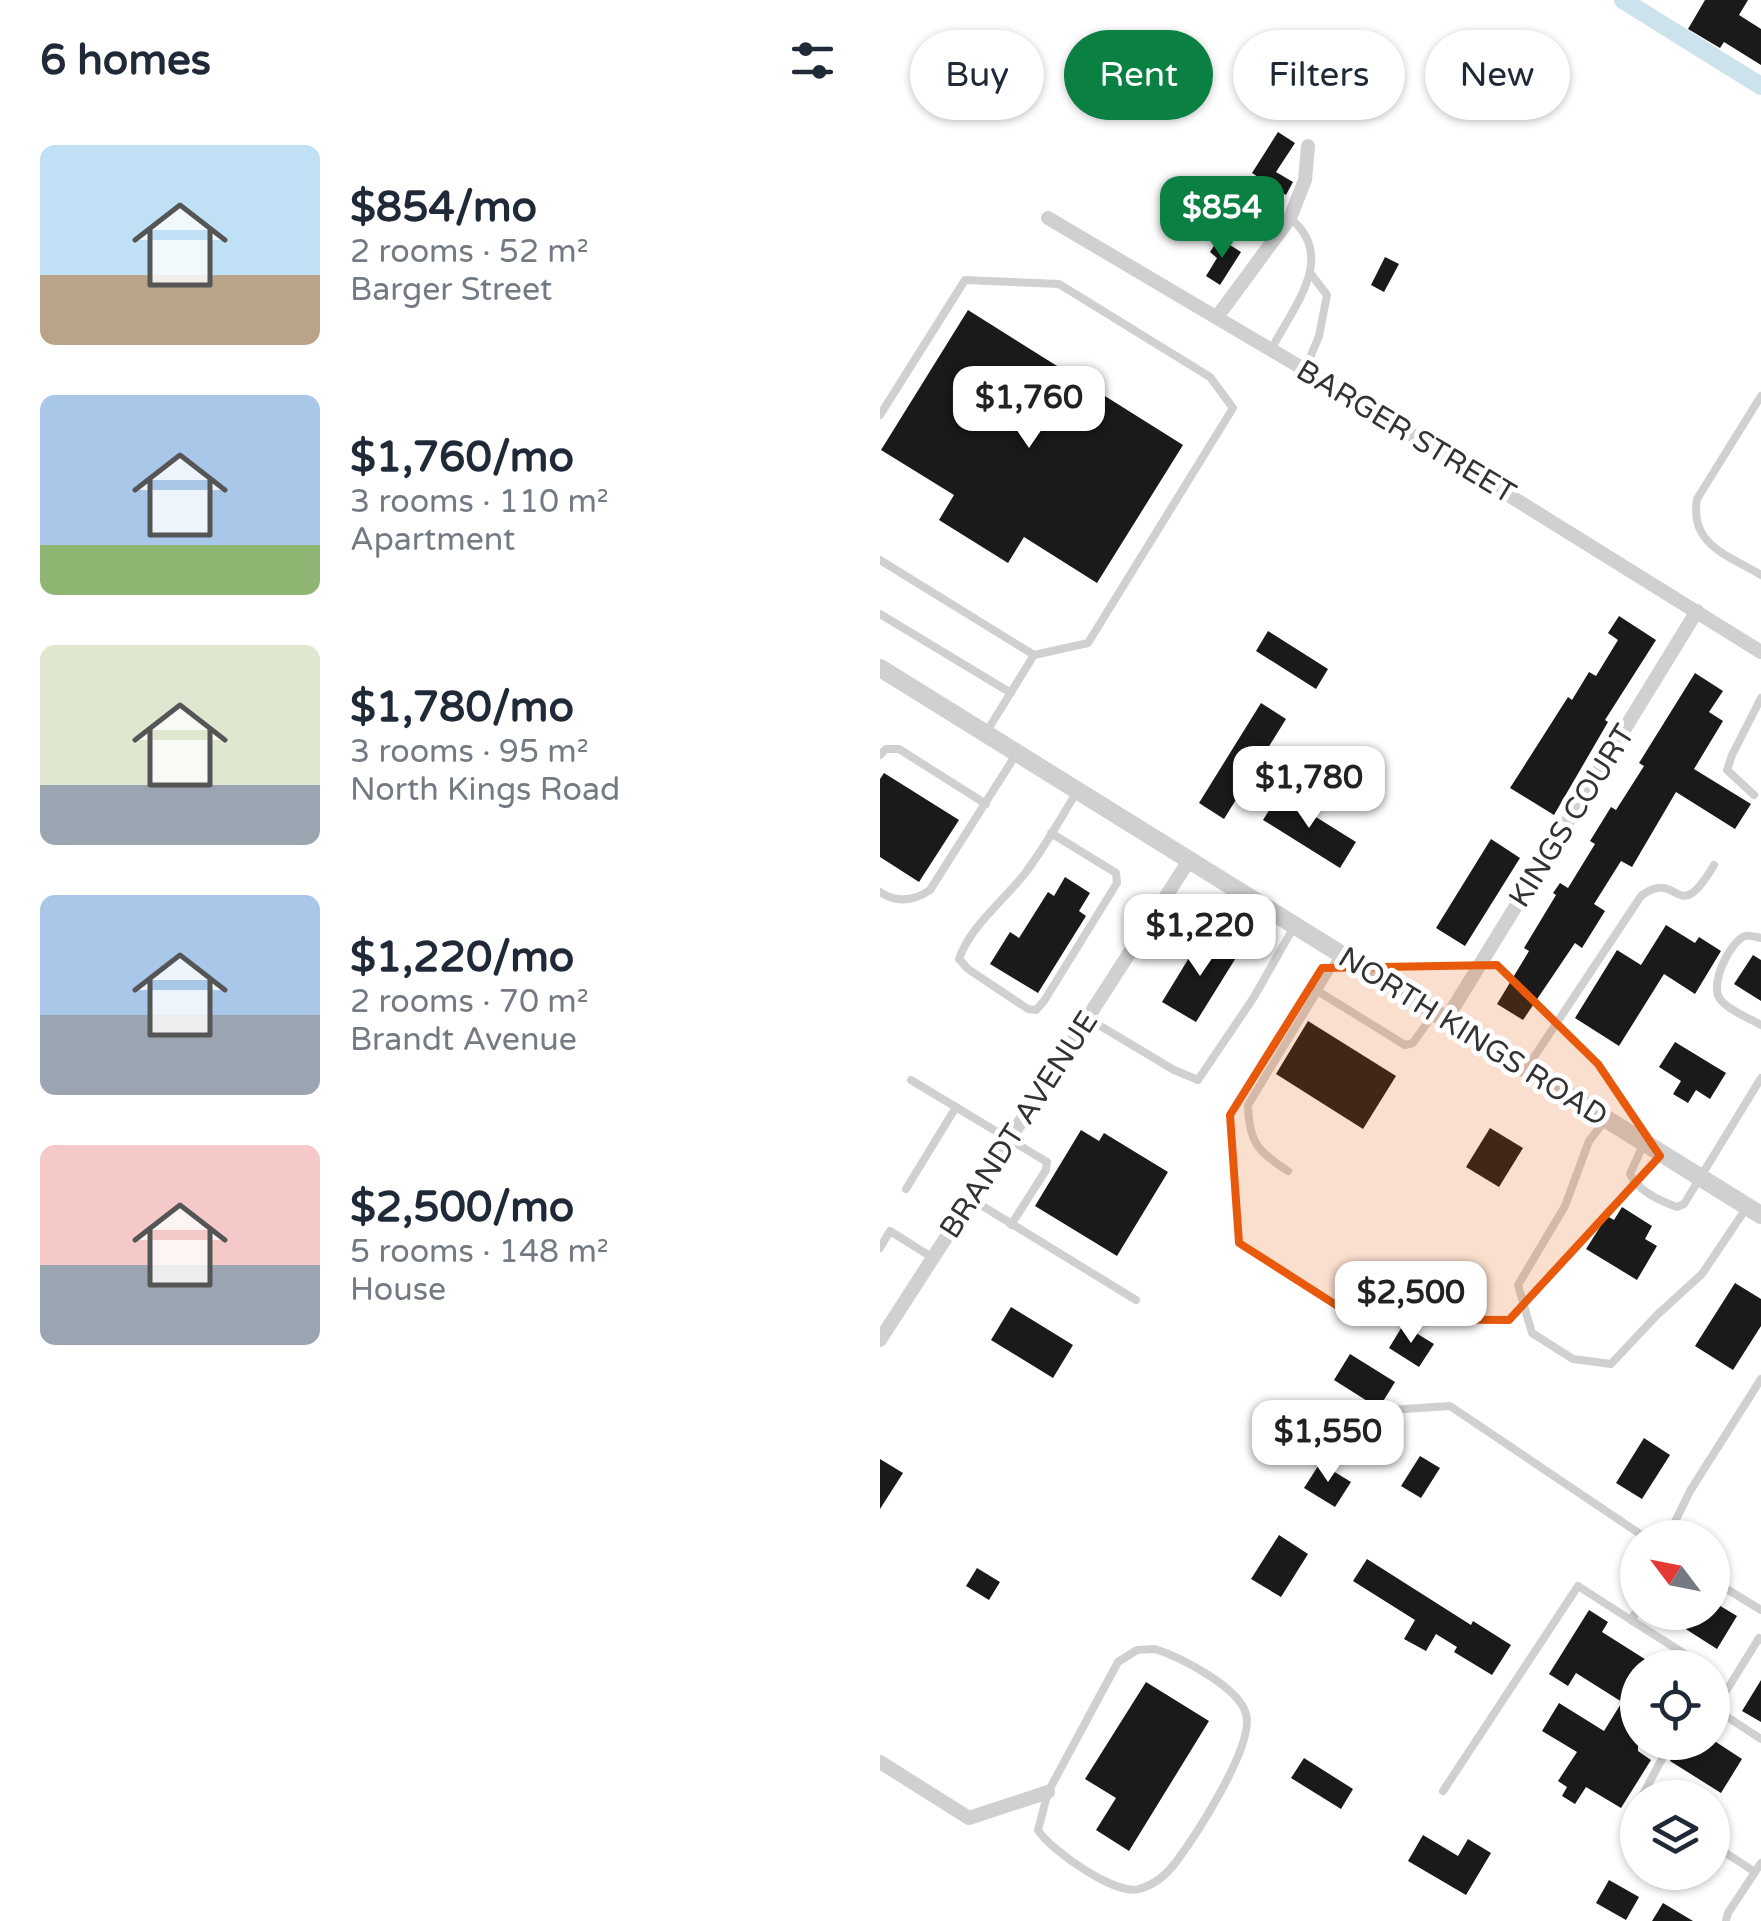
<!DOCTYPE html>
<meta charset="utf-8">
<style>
:root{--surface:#fff;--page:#f2f2f3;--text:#1f2937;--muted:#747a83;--accent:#0b8043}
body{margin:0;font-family:"Varela Round",sans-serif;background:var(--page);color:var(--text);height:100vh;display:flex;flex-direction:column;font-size:38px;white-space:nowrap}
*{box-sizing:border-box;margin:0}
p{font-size:32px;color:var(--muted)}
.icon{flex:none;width:55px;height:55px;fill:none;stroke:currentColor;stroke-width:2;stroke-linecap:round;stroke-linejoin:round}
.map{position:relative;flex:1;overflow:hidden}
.sheet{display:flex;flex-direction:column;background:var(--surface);width:880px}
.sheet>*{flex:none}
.guide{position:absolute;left:30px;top:30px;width:700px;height:90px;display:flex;gap:20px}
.needle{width:65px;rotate:302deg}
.fabs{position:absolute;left:740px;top:1520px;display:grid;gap:20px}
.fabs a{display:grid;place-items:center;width:110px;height:110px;border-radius:50%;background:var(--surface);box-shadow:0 2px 8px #0004;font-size:50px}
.price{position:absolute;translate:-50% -85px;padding:0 22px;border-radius:20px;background:#fff;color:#222;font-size:32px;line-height:65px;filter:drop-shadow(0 2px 5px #0008)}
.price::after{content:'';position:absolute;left:50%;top:60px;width:30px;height:22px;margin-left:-15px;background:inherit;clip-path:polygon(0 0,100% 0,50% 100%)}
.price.selected{background:var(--accent);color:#fff}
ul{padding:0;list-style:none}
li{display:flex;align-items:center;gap:30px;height:250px;padding:0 40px}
li span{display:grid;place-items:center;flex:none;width:280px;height:200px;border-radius:15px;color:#555}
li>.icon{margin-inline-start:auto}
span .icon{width:120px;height:120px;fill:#fffc;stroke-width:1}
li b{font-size:42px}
h2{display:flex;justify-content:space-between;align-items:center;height:120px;padding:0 40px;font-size:42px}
.pill{padding:0 35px;border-radius:45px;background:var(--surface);box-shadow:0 2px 8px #0004;font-size:35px;line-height:90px}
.pill.selected{background:var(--accent);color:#fff}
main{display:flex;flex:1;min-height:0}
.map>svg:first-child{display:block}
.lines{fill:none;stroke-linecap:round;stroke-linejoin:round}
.canal{stroke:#cce2ec;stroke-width:18}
.building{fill:#1a1a1a}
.service{stroke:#d0d0d0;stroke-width:8}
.minor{stroke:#d0d0d0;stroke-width:14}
.tertiary{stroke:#d0d0d0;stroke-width:18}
.marked{fill:#e8590c;fill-opacity:0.2;stroke:#e8590c;stroke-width:8;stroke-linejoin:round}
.labels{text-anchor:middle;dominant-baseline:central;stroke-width:10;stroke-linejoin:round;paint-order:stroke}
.street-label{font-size:30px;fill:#333;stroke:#fff}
</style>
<main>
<section class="sheet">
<h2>6 homes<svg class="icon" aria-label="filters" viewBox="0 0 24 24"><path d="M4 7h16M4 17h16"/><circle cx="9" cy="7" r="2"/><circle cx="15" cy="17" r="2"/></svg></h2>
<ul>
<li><span style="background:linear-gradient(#bfe0f5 65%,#b9a48a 0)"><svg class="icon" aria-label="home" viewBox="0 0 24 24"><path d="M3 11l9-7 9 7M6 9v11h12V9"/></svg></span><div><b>$854/mo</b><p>2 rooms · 52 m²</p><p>Barger Street</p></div></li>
<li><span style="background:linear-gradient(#a9c7e8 75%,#8fb573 0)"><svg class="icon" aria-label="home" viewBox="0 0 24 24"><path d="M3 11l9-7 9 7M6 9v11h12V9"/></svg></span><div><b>$1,760/mo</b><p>3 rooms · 110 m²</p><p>Apartment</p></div></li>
<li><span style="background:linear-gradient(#dfe7d0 70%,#9aa5b1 0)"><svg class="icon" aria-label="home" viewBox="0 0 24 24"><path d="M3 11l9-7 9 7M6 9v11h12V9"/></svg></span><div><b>$1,780/mo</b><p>3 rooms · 95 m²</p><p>North Kings Road</p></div></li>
<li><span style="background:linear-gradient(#a9c7e8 60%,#9aa5b1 0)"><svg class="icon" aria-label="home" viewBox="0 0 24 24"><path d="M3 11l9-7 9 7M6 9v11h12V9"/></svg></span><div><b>$1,220/mo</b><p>2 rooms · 70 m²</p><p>Brandt Avenue</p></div></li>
<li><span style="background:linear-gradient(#f6c9c9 60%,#9aa5b1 0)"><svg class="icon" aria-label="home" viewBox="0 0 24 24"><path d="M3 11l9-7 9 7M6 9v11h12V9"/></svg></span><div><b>$2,500/mo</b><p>5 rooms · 148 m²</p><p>House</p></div></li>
</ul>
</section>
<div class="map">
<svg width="881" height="1921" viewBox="0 0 881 1921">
<rect width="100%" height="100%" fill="#fff"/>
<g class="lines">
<!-- canal -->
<path class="canal" d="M743,0L881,86"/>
</g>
<!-- building -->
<g class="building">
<path d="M825,0H868L859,15L881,29V65L844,42L840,48L808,29Z"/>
<path d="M398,132L415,143L396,172L413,182L406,195L372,173Z"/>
<path d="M339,238L361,252L340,285L326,276L337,258L330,252Z"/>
<path d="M505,257L519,264L504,292L491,285Z"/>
<path d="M88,310L303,445L217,583L144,537L128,563L59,520L74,495L1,450Z"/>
<path d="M739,616L776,640L725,720L728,722L674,815L630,788L688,697L692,700L709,672L716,676L738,640L728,633Z"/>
<path d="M388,631L448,669L436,689L376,651Z"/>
<path d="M815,673L843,691L829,712L843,721L814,769L871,804L855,829L796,792L752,867L741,861L714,904L725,911L702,948L695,943L643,1020L617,1004L649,951L644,948L676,895L673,893L680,883L688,888L715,844L710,841L731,807L736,810L764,766L759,763Z"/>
<path d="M381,703L406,719L344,819L319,803Z"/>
<path d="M4,773L79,820L39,882L0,857V779Z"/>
<path d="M399,794L476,842L460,868L383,820Z"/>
<path d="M611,839L640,858L585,946L556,928Z"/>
<path d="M185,877L210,893L199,911L206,916L158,993L110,964L130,932L139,938L168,892L174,896Z"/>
<path d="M786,925L815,943L819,937L841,951L815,994L784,974L739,1046L695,1018L737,950L761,965Z"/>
<path d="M323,935L357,956L316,1022L282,1002Z"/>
<path d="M873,955L881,960V1001L854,984Z"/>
<path d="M428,1021L516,1076L483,1129L396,1074Z"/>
<path d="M795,1042L846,1073L830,1099L816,1090L808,1103L793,1094L801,1081L779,1067Z"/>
<path d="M610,1128L643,1148L619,1187L586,1167Z"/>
<path d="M201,1130L219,1141L224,1133L288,1172L237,1256L155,1206Z"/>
<path d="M742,1207L772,1226L765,1239L777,1246L757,1280L706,1249L727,1216L734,1220Z"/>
<path d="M855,1283L881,1299V1326L853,1370L815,1346Z"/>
<path d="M131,1307L193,1345L173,1378L111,1340Z"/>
<path d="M523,1325L554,1344L539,1367L509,1348Z"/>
<path d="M470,1354L515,1382L502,1403L492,1404L454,1380Z"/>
<path d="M764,1438L790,1455L762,1499L736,1483Z"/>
<path d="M540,1456L560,1468L541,1498L521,1486Z"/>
<path d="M0,1459L23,1473L0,1509Z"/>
<path d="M440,1463L471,1482L455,1507L424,1488Z"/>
<path d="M399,1535L428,1554L401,1597L371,1579Z"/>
<path d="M487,1559L591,1625L593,1621L631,1645L612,1675L574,1652L577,1647L556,1634L546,1651L524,1639L535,1620L473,1581Z"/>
<path d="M97,1568L120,1582L109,1600L86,1586Z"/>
<path d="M832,1601L857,1616L837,1649L779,1612H832Z"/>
<path d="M709,1610L728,1622L722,1632L779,1668H758V1751L771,1760L741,1808L706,1787L695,1804L682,1796L687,1787L678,1781L697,1752L662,1731L679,1703L724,1731L742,1702L696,1673L688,1686L669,1674Z"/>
<path d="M881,1680V1722L862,1711Z"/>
<path d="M266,1682L329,1721L249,1851L216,1830L236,1798L205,1779Z"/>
<path d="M802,1742H836L862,1759L841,1793L790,1761Z"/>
<path d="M424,1758L473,1789L461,1809L411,1778Z"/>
<path d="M543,1835L578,1856L588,1839L611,1853L586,1895L528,1861Z"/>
<path d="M729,1880L759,1897L746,1920L716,1903Z"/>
<path d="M783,1903L813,1921H772Z"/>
</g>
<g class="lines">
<!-- service -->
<g class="service">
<path d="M391,350C413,307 458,257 410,218"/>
<path d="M425,370L439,336L447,295L431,274"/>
<path d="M881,396L817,499C809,545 848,555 881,575"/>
<path d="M0,415L85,280L179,284L330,377L353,408L208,643L154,655"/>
<path d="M0,560L154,655L107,731"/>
<path d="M0,614L131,693"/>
<path d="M0,755L6,749H19L106,804"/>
<path d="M874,795L847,770L852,755L881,698"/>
<path d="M171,833L236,873L237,883L164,1001L156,1010L148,1009L88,969L79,959C90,927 121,903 142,877C163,851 180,819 198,790"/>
<path d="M0,892C17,903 34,901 50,890L137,753"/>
<path d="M881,938C876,937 870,935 865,936C850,941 829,985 840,999C848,1010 869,1018 881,1025"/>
<path d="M436,990L525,1045L533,1043L554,1013"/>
<path d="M207,1018L294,1070L318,1080L374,997L415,925"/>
<path d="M646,1069L761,896C800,867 796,930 834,865"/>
<path d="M31,1080L167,1162L166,1170L131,1225"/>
<path d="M726,1119L709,1141L685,1206L638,1285L652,1333L693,1359L731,1364L777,1315L822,1274L867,1207"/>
<path d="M764,1143L750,1174C758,1191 780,1201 797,1207L804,1204L881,1078"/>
<path d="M408,1171C377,1151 369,1142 368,1105L460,954"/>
<path d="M26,1189L76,1107"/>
<path d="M91,1199L256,1300"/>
<path d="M0,1248L10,1231L53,1258"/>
<path d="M494,1411L570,1406L766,1538"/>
<path d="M787,1538L810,1491L881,1379"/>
<path d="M832,1580L881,1610"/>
<path d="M751,1620L827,1668"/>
<path d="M881,1640L879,1638L835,1709L881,1739"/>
<path d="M275,1649C300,1657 359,1687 366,1714C375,1745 316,1835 296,1862C287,1874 274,1885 259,1889C236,1896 170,1850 158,1830L168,1792L238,1662L257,1650Z"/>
<path d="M832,1671V1673"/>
<path d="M563,1791L698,1586L751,1620L758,1609"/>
<path d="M761,1798L791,1742"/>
<path d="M832,1844L875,1872"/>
<path d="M846,1921L848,1913L881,1863"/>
</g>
<!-- minor -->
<g class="minor">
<path d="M168,218L466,394L881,652"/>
<path d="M337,317L410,218L425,180L428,146"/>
<path d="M566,1020L817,611"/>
<path d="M0,1340L310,859"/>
<path d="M0,1762L89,1818L168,1792"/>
</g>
<!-- tertiary -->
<path class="tertiary" d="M0,668L881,1215"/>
</g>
<!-- marked area -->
<path class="marked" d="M617,965L718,1064L780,1156L629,1320L478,1319L359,1243L350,1115L442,968Z"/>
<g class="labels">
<!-- street labels -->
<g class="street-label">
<text transform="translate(526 432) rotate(31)">BARGER STREET</text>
<text transform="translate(692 816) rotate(-58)">KINGS COURT</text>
<text transform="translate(593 1037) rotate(32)">NORTH KINGS ROAD</text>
<text transform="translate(139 1125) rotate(-57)">BRANDT AVENUE</text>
</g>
</g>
</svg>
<div class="fabs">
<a><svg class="needle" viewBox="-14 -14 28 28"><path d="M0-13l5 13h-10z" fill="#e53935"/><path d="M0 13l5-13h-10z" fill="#747a83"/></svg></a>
<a><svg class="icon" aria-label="locate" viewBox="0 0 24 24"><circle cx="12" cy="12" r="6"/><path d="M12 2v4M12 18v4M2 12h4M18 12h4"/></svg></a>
<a><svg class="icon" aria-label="layers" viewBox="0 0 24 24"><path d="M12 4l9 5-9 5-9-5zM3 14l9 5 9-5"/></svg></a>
</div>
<b class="price selected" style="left:342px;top:261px">$854</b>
<b class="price" style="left:149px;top:451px">$1,760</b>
<b class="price" style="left:429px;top:831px">$1,780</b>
<b class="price" style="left:320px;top:979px">$1,220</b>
<b class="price" style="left:531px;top:1346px">$2,500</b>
<b class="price" style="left:448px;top:1485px">$1,550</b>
<div class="guide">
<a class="pill">Buy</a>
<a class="pill selected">Rent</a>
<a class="pill">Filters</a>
<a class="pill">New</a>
</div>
</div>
</main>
